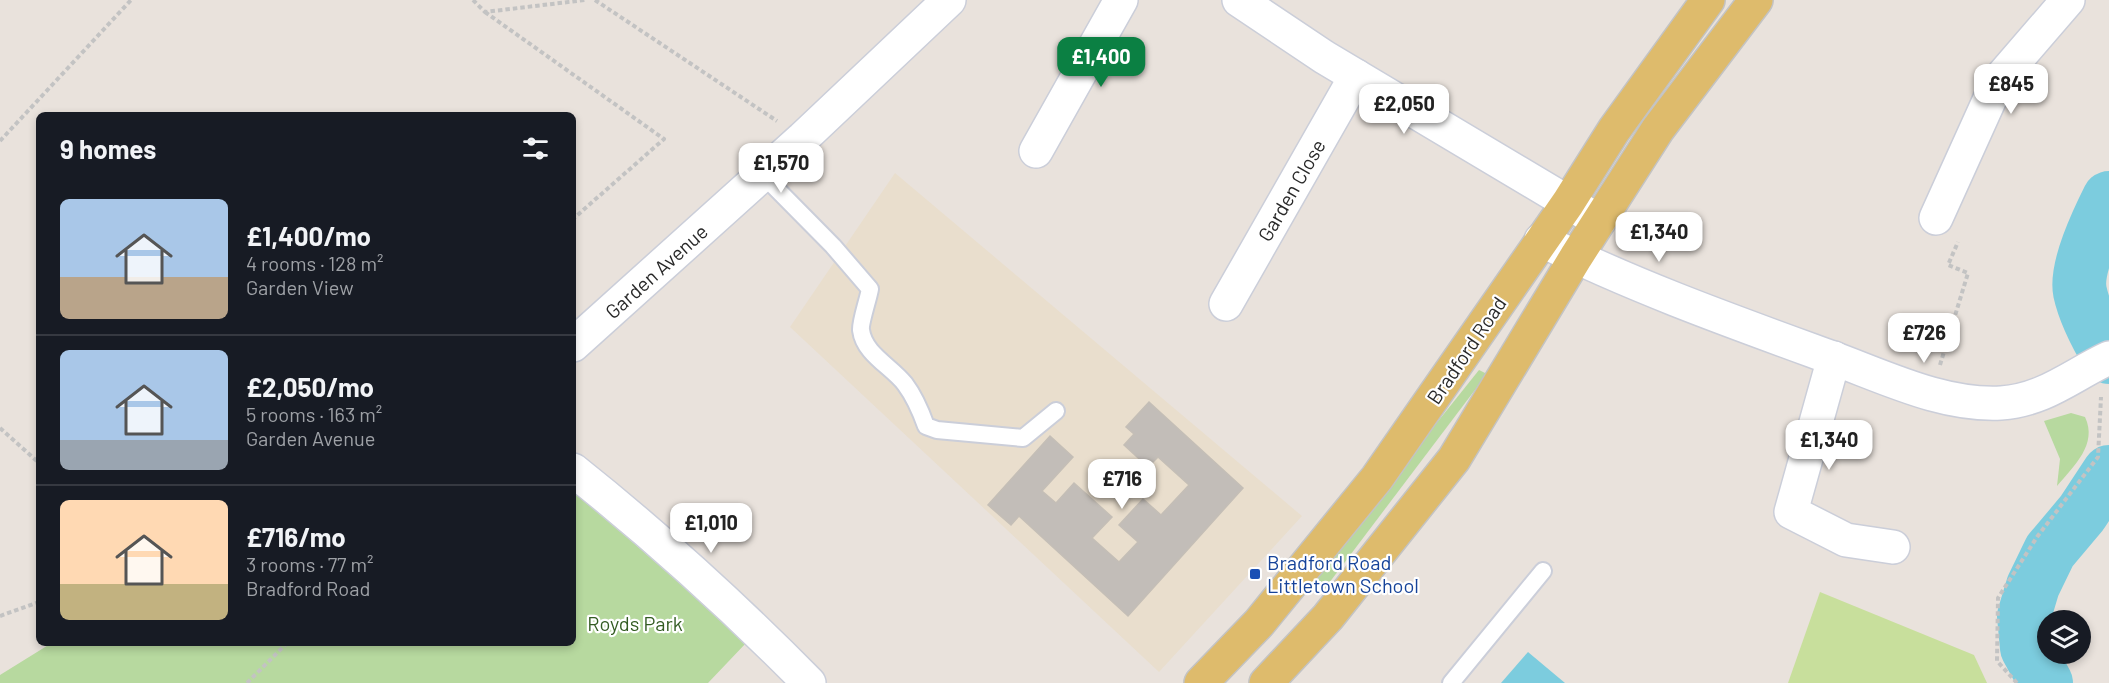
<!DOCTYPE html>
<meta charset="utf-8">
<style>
:root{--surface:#171b24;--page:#20242c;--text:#f1f3f6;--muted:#9ea1a6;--line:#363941;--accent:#0b8043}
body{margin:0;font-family:Barlow,sans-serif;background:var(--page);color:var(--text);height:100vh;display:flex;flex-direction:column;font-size:22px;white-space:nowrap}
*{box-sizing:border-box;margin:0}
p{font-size:20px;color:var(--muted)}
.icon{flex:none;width:33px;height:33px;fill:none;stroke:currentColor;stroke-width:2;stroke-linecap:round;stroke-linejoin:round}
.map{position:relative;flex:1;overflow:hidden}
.drawer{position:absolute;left:36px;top:112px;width:540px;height:534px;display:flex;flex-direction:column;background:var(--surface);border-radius:9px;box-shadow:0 3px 9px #0003}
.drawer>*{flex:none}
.tools{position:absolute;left:2037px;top:610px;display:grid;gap:12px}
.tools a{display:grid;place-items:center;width:54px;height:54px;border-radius:50%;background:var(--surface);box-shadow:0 3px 9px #0003;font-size:30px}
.price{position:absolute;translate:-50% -51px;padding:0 14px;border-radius:12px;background:#fff;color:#222;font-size:20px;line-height:39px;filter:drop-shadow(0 2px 3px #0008)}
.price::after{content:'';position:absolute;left:50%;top:36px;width:18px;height:14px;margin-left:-9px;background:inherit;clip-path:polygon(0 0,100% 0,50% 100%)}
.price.current{background:var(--accent);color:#fff}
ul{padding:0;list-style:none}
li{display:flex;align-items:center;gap:18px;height:150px;padding:0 24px}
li+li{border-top:2px solid var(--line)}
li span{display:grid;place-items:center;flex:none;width:168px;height:120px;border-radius:9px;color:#555}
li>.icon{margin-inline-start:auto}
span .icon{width:72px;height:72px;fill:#fffc;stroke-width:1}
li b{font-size:26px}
h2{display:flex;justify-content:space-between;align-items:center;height:72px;padding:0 24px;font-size:26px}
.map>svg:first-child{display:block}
.education{fill:#e9decd}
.green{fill:#b7d99f}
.pitch{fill:#c8df9c}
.water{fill:#7cccde}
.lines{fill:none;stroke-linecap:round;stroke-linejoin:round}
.river{stroke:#7cccde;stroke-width:54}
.building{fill:#c2bdb8;stroke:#c4beb6;stroke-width:1.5}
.lane-casing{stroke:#cbced9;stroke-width:20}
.street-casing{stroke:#cbced9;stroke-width:36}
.primary-casing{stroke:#c3c3c3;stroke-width:36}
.path{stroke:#c3c3c3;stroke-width:4;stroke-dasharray:4.5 3;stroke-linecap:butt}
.lane{stroke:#fff;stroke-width:16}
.street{stroke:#fff;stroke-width:33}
.primary{stroke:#debb6c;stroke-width:33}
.transit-dot{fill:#1a4fb4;stroke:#fff;stroke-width:2}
.labels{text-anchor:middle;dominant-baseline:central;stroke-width:4.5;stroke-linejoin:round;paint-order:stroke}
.street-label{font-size:20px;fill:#292929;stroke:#fff}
.transit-label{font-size:20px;fill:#164399;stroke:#fff;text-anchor:start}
.park-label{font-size:20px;fill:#335c22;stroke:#fff}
</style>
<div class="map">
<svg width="2109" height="683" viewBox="0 0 2109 683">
<rect width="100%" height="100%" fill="#e9e2dc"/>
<!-- education -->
<path class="education" d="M895,173L1302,516L1159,672L790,327Z"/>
<!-- green -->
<g class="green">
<path d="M1479,370L1487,374L1323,591L1311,580Z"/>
<path d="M2071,413L2085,417C2098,444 2074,466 2057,486L2060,459L2044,421Z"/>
<path d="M573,490L747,642L708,683H0V675L50,644H573Z"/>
</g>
<!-- pitch -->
<path class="pitch" d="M1820,592L1974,655L1987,683H1788Z"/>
<!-- water -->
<path class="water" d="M1528,652L1565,683H1501Z"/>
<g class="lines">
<!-- river -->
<g class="river">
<path d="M2109,198C2098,220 2075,268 2080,292C2085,315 2097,337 2109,357"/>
<path d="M2046,683L2027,648L2024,616L2033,586L2050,551L2082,513L2109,472"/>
</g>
</g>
<!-- building -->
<path class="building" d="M1149,402L1243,488L1128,616L1019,516L1011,525L988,505L1050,436L1073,457L1042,491L1056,503L1074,483L1112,517L1092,538L1119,562L1138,542L1119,525L1143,499L1161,515L1189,485L1158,457L1148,467L1124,445L1134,434L1126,427Z"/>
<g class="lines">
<!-- lane casing -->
<g class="lane-casing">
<g id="lane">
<path d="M763,175L833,246L870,289C868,300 860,323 861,330C864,354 891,366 905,384C914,396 921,412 926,426L937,430L1023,438L1056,411"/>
<path d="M1451,683L1543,571"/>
</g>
</g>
<!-- street casing -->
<g class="street-casing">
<g id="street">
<path d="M1239,0L1324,57L1599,221"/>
<path d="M1036,151L1121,0"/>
<path d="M1936,218L1998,81L2068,0"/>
<path d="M1541,240C1633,286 1731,321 1827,356C1883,376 1941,406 2001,403C2045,400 2072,375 2109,358"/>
<path d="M1226,304L1356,76"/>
<path d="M573,345L803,138L949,0"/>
<path d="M1834,358L1791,512L1846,540L1893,547"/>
<path d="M573,470C656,536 734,607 809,683"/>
</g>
</g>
<!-- primary casing -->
<g class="primary-casing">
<g id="primary">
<path d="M1201,683L1259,623L1377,478L1568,203L1614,130L1708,0"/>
<path d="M1266,683L1328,617L1454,459L1576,257L1658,129L1756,0"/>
</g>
</g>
<!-- path -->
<g class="path">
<path d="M473,0L485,12L585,0"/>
<path d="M595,0L777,121"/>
<path d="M485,12L664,139L573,219"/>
<path d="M0,141L131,0"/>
<path d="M1940,365L1968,273L1948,265L1958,242"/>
<path d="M0,428L39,463"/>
<path d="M0,616L39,602"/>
<path d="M247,683L286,644"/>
<path d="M2017,683L1997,661L1998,598L2037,537L2098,457L2101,397"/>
</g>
<!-- lane -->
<use href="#lane" class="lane"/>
<!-- street -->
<use href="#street" class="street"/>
<!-- primary -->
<use href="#primary" class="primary"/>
</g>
<!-- markers -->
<rect class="transit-dot" x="1249" y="568" width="12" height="12" rx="3"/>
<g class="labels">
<!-- street labels -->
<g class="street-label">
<text transform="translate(1291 190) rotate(-60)">Garden Close</text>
<text transform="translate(656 271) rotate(-42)">Garden Avenue</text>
<text transform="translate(1466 350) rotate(-56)">Bradford Road</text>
</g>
<!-- transit labels -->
<g class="transit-label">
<text x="1267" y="562">Bradford Road<tspan x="1267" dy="23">Littletown School</tspan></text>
</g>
<!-- park labels -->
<g class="park-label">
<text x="635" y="623">Royds Park</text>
</g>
</g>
</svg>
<div class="tools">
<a><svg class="icon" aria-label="layers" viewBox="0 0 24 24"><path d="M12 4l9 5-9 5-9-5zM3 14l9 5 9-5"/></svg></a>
</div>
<b class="price current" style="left:1101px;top:88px">£1,400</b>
<b class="price" style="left:2011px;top:115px">£845</b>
<b class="price" style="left:1404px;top:135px">£2,050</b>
<b class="price" style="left:781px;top:194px">£1,570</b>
<b class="price" style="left:1659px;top:263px">£1,340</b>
<b class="price" style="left:1924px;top:364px">£726</b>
<b class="price" style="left:1829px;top:471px">£1,340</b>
<b class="price" style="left:1122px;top:510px">£716</b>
<b class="price" style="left:711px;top:554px">£1,010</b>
<section class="drawer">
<h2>9 homes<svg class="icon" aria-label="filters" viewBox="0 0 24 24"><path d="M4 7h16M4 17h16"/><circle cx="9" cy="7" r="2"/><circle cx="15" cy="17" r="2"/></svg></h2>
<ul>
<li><span style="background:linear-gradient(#a9c7e8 65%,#b9a48a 0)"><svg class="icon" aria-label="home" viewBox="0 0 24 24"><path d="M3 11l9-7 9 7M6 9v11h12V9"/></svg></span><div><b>£1,400/mo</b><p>4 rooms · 128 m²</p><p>Garden View</p></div></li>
<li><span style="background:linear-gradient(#a9c7e8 75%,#9aa5b1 0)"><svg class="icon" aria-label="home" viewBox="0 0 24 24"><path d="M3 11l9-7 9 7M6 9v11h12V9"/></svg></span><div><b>£2,050/mo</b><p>5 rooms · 163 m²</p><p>Garden Avenue</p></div></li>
<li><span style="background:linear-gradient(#ffd9b3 70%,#c2b280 0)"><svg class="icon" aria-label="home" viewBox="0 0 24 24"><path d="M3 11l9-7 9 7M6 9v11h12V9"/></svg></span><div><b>£716/mo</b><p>3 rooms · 77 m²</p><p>Bradford Road</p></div></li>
</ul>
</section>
</div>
